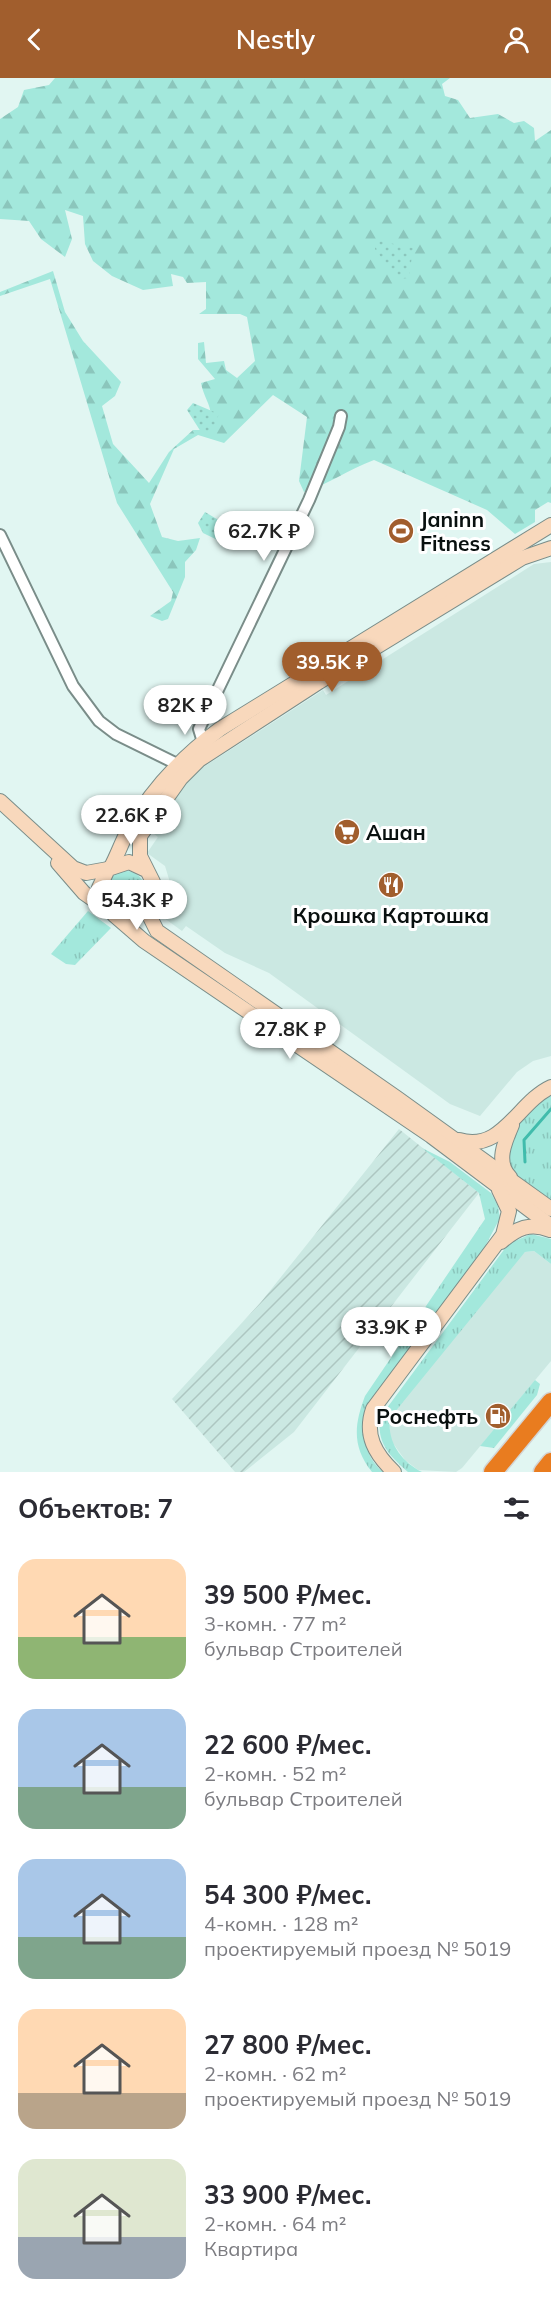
<!DOCTYPE html>
<html lang="ru">
<meta charset="utf-8">
<style>
:root{--surface:#fff;--page:#f2f2f3;--text:#2b2b33;--muted:#7c7c81;--accent:#a15e2d}
body{margin:0;font-family:Mulish,sans-serif;background:var(--page);color:var(--text);height:100vh;display:flex;flex-direction:column;font-size:22px;white-space:nowrap}
*{box-sizing:border-box;margin:0}
p{font-size:20px;color:var(--muted)}
.icon{flex:none;width:33px;height:33px;fill:none;stroke:currentColor;stroke-width:2;stroke-linecap:round;stroke-linejoin:round}
.map{position:relative;height:1394px;overflow:hidden}
.details{display:flex;flex-direction:column;background:var(--surface);flex:1}
.details>*{flex:none}
.price{position:absolute;translate:-50% -51px;padding:0 14px;border-radius:21px;background:#fff;color:#222;font-size:20px;line-height:39px;filter:drop-shadow(0 2px 3px #0008)}
.price::after{content:'';position:absolute;left:50%;top:36px;width:18px;height:14px;margin-left:-9px;background:inherit;clip-path:polygon(0 0,100% 0,50% 100%)}
.price.selected{background:var(--accent);color:#fff}
ul{padding:0;list-style:none}
li{display:flex;align-items:center;gap:18px;height:150px;padding:0 18px}
li span{display:grid;place-items:center;flex:none;width:168px;height:120px;border-radius:18px;color:#555}
li>.icon{margin-inline-start:auto}
span .icon{width:72px;height:72px;fill:#fffc;stroke-width:1}
li b{font-size:26px}
h2{display:flex;justify-content:space-between;align-items:center;height:72px;padding:0 18px;font-size:26px}
header{display:flex;justify-content:space-between;align-items:center;height:78px;padding:0 18px;background:var(--accent);color:#fff;font-size:27px;font-weight:600}
.map>svg:first-child{display:block}
.built{fill:#cbe8e2}
.industrial{fill:url(#industrial-furrows)}
.grass{fill:url(#grass-tufts)}
.forest{fill:url(#forest-firs)}
.park{fill:url(#park-dots)}
.lines{fill:none;stroke-linecap:round;stroke-linejoin:round}
.stream{stroke:#41bcac;stroke-width:3}
.street-casing{stroke:#7a8d89;stroke-width:14}
.secondary-casing{stroke:#7a8d89;stroke-width:16}
.highway-casing{stroke:#d3d4d4;stroke-width:21}
.street{stroke:#fff;stroke-width:10}
.secondary{stroke:#f8d8bc;stroke-width:14}
.highway{stroke:#e97c1f;stroke-width:18}
.labels{text-anchor:middle;dominant-baseline:central;stroke-width:6;stroke-linejoin:round;paint-order:stroke}
.poi-label{font-size:21px;font-weight:bold;fill:#09100f;stroke:#fff;text-anchor:start}
</style>
<header><svg class="icon" aria-label="back" viewBox="0 0 24 24"><path d="M15 5l-7 7 7 7"/></svg>Nestly<svg class="icon" aria-label="person" viewBox="0 0 24 24"><circle cx="12" cy="8" r="4"/><path d="M4 21q1-7 8-7t8 7"/></svg></header>
<div class="map">
<svg width="551" height="1394" viewBox="0 0 551 1394">
<defs>
<pattern id="industrial-furrows" width="10" height="10" patternUnits="userSpaceOnUse" patternTransform="scale(1.5)"><rect width="10" height="10" fill="#cbe8e2"/><path d="M-1 1l2-2M0 10L10 0M9 11l2-2" fill="none" stroke="#adc6c1"/></pattern>
<pattern id="grass-tufts" width="24" height="20" patternUnits="userSpaceOnUse" patternTransform="scale(1.5)"><rect width="24" height="20" fill="#a3e8dc"/><path d="M3 7l-1-3M5 7V3M7 7l1-3M15 17l-1-3M17 17v-4M19 17l1-3" fill="none" stroke="#8bc6bc"/></pattern>
<pattern id="forest-firs" width="22" height="20" patternUnits="userSpaceOnUse" patternTransform="scale(1.5)"><rect width="22" height="20" fill="#a3e8dc"/><path d="M5 1l3.5 6h-7zM16 11l3.5 6h-7z" fill="#8bc6bc"/></pattern>
<pattern id="park-dots" width="8" height="8" patternUnits="userSpaceOnUse" patternTransform="scale(1.5)"><rect width="8" height="8" fill="#a3e8dc"/><path d="M2 2h.1M6 6h.1" fill="none" stroke="#8bc6bc" stroke-width="1.8" stroke-linecap="round"/></pattern>
</defs>
<rect width="100%" height="100%" fill="#e1f6f2"/>
<!-- built -->
<g class="built">
<path d="M551,484V978L533,983L517,994L480,1038L450,1026L269,895L225,875L186,848L182,853L164,840L176,824L165,788L147,775L158,759L149,752L191,697L323,612L326,617L534,486Z"/>
<path d="M534,1173L551,1186V1283L462,1390L456,1394L418,1392L405,1382L390,1361L389,1340L519,1179L525,1174Z"/>
</g>
<!-- industrial -->
<path class="industrial" d="M399,1051L479,1115L294,1354L244,1394H235L172,1321L261,1224Z"/>
<!-- grass -->
<g class="grass">
<circle cx="126" cy="812" r="19"/>
<path d="M88,833L111,850L75,887L66,886L51,876Z"/>
<path d="M551,1018V1127L510,1093C509,1087 507,1080 507,1074C508,1053 533,1026 551,1018Z"/>
<path d="M422,1070L450,1084L491,1115L498,1128L500,1140L480,1178L366,1335C361,1357 365,1379 383,1394H372C352,1369 354,1347 365,1318L485,1141L479,1115Z"/>
<path d="M531,1156L551,1161V1186L534,1173L525,1174L390,1340C387,1364 401,1383 422,1394H408C390,1378 375,1364 381,1338L506,1169L513,1162L515,1163Z"/>
<path d="M535,1302L540,1306L537,1317L494,1370L480,1368Z"/>
</g>
<!-- forest -->
<path class="forest" d="M55,0H450L442,6L445,18L458,22L470,40L498,36L514,45L524,43L534,50L535,63L551,52V425L548,424L535,432V444L515,456L487,432L374,382C349,391 329,406 304,414L299,403L307,339L273,317L224,365L198,357L174,371L150,426L162,459L178,463L200,460L196,472L185,484V499L168,541L162,543L150,538L171,523L173,514L117,425L50,201L0,218V214L53,193L65,234L83,263L121,304L115,318L102,328L113,366L149,405L169,374L193,352H205C219,335 204,323 201,305L215,301L198,281V265L204,264L206,285L224,283L226,292L237,300L255,283L247,239L240,236H199L206,231V204L187,205L183,199L171,196L173,208L143,212L112,198L93,183L85,166L83,138L65,132L72,161L65,179L41,161L29,143L0,141V41L18,29L24,12L49,7Z"/>
<!-- park -->
<g class="park">
<path d="M375,162L413,170L409,200L397,201L375,171Z"/>
<path d="M193,325L219,336L211,355L201,354L187,332Z"/>
<path d="M205,434L237,453L230,468L203,455L198,445Z"/>
</g>
<g class="lines">
<!-- stream -->
<path class="stream" d="M525,1084L524,1062L551,1031"/>
<!-- street casing -->
<g class="street-casing">
<g id="street">
<path d="M0,457L73,608L99,643L116,656L177,686"/>
<path d="M208,670L203,664L199,651L309,422L339,349L341,338"/>
</g>
</g>
<!-- secondary casing -->
<g class="secondary-casing">
<g id="secondary">
<path d="M0,723L73,790L86,795L108,791"/>
<path d="M58,785L84,815L104,829"/>
<path d="M111,789C118,776 122,763 129,751C152,711 183,678 220,651L551,447"/>
<path d="M146,792L129,784L108,791L99,810L106,830L120,839H129L145,832L151,825L153,804L140,778V758L181,700L199,682L319,604L522,480L551,470"/>
<path d="M151,825L150,839L157,853L397,1020L551,1131"/>
<path d="M114,837L144,863L431,1058L551,1148"/>
<path d="M459,1062C502,1075 518,1024 551,1009"/>
<path d="M510,1099C495,1085 505,1063 512,1047"/>
<path d="M501,1164C517,1150 530,1144 550,1152"/>
<path d="M394,1394C375,1376 364,1357 373,1331L503,1157L509,1133L499,1112"/>
</g>
</g>
<!-- highway casing -->
<g class="highway-casing">
<g id="highway">
<path d="M493,1394L551,1324"/>
<path d="M543,1394L551,1384"/>
</g>
</g>
<!-- street -->
<use href="#street" class="street"/>
<!-- secondary -->
<use href="#secondary" class="secondary"/>
<!-- highway -->
<use href="#highway" class="highway"/>
</g>
<!-- icons -->
<defs>
<g id="stadium-disc" transform="scale(1.35)"><circle r="9.5" fill="#a15e2d" stroke="#fff"/><path d="M0-5a6.5 5 0 1 0 0 10a6.5 5 0 1 0 0-10ZM-3.5-1.8h7v3.6h-7Z" fill="#fff"/></g>
<g id="supermarket-disc" transform="scale(1.35)"><circle r="9.5" fill="#a15e2d" stroke="#fff"/><path d="M-6-5.5h2.5l.6 2H6L4.5 2H-2.5L-4.4-4H-6ZM-1.5 3.2a1.3 1.3 0 1 0 .1 0ZM3 3.2a1.3 1.3 0 1 0 .1 0Z" fill="#fff"/></g>
<g id="restaurant-disc" transform="scale(1.35)"><circle r="9.5" fill="#a15e2d" stroke="#fff"/><path d="M-5-6h1v4h1v-4h1v4h1v-4h1v5L-1.5 .5V6h-2V.5L-5-1ZM5-6V6H3V1.5H1.5Q1.5-4 5-6Z" fill="#fff"/></g>
<g id="fuel-disc" transform="scale(1.35)"><circle r="9.5" fill="#a15e2d" stroke="#fff"/><path d="M-5.5-6h7V0h2V4h1.3V-2.5L3-4.5l.8-.8L6-3V5H2.5V1h-1V6h-7ZM-4.2-4.7v3.2H.2V-4.7Z" fill="#fff"/></g>
</defs>
<g fill-rule="evenodd">
<use href="#stadium-disc" x="401" y="453"/>
<use href="#supermarket-disc" x="347" y="754"/>
<use href="#restaurant-disc" x="391" y="807"/>
<use href="#fuel-disc" x="498" y="1338"/>
</g>
<g class="labels">
<!-- poi labels -->
<g class="poi-label">
<text x="420" y="441">Janinn<tspan x="420" dy="24">Fitness</tspan></text>
<text x="366" y="754">Ашан</text>
<text x="391" y="837" text-anchor="middle">Крошка Картошка</text>
<text x="478" y="1338" text-anchor="end">Роснефть</text>
</g>
</g>
</svg>
<b class="price" style="left:264px;top:484px">62.7K ₽</b>
<b class="price selected" style="left:332px;top:615px">39.5K ₽</b>
<b class="price" style="left:185px;top:658px">82K ₽</b>
<b class="price" style="left:131px;top:768px">22.6K ₽</b>
<b class="price" style="left:137px;top:853px">54.3K ₽</b>
<b class="price" style="left:290px;top:982px">27.8K ₽</b>
<b class="price" style="left:391px;top:1280px">33.9K ₽</b>
</div>
<section class="details">
<h2>Объектов: 7<svg class="icon" aria-label="filters" viewBox="0 0 24 24"><path d="M4 7h16M4 17h16"/><circle cx="9" cy="7" r="2"/><circle cx="15" cy="17" r="2"/></svg></h2>
<ul>
<li><span style="background:linear-gradient(#ffd9b3 65%,#8fb573 0)"><svg class="icon" aria-label="home" viewBox="0 0 24 24"><path d="M3 11l9-7 9 7M6 9v11h12V9"/></svg></span><div><b>39 500 ₽/мес.</b><p>3-комн. · 77 m²</p><p>бульвар Строителей</p></div></li>
<li><span style="background:linear-gradient(#a9c7e8 65%,#7fa58c 0)"><svg class="icon" aria-label="home" viewBox="0 0 24 24"><path d="M3 11l9-7 9 7M6 9v11h12V9"/></svg></span><div><b>22 600 ₽/мес.</b><p>2-комн. · 52 m²</p><p>бульвар Строителей</p></div></li>
<li><span style="background:linear-gradient(#a9c7e8 65%,#7fa58c 0)"><svg class="icon" aria-label="home" viewBox="0 0 24 24"><path d="M3 11l9-7 9 7M6 9v11h12V9"/></svg></span><div><b>54 300 ₽/мес.</b><p>4-комн. · 128 m²</p><p>проектируемый проезд № 5019</p></div></li>
<li><span style="background:linear-gradient(#ffd9b3 70%,#b9a48a 0)"><svg class="icon" aria-label="home" viewBox="0 0 24 24"><path d="M3 11l9-7 9 7M6 9v11h12V9"/></svg></span><div><b>27 800 ₽/мес.</b><p>2-комн. · 62 m²</p><p>проектируемый проезд № 5019</p></div></li>
<li><span style="background:linear-gradient(#dfe7d0 65%,#9aa5b1 0)"><svg class="icon" aria-label="home" viewBox="0 0 24 24"><path d="M3 11l9-7 9 7M6 9v11h12V9"/></svg></span><div><b>33 900 ₽/мес.</b><p>2-комн. · 64 m²</p><p>Квартира</p></div></li>
</ul>
</section>
